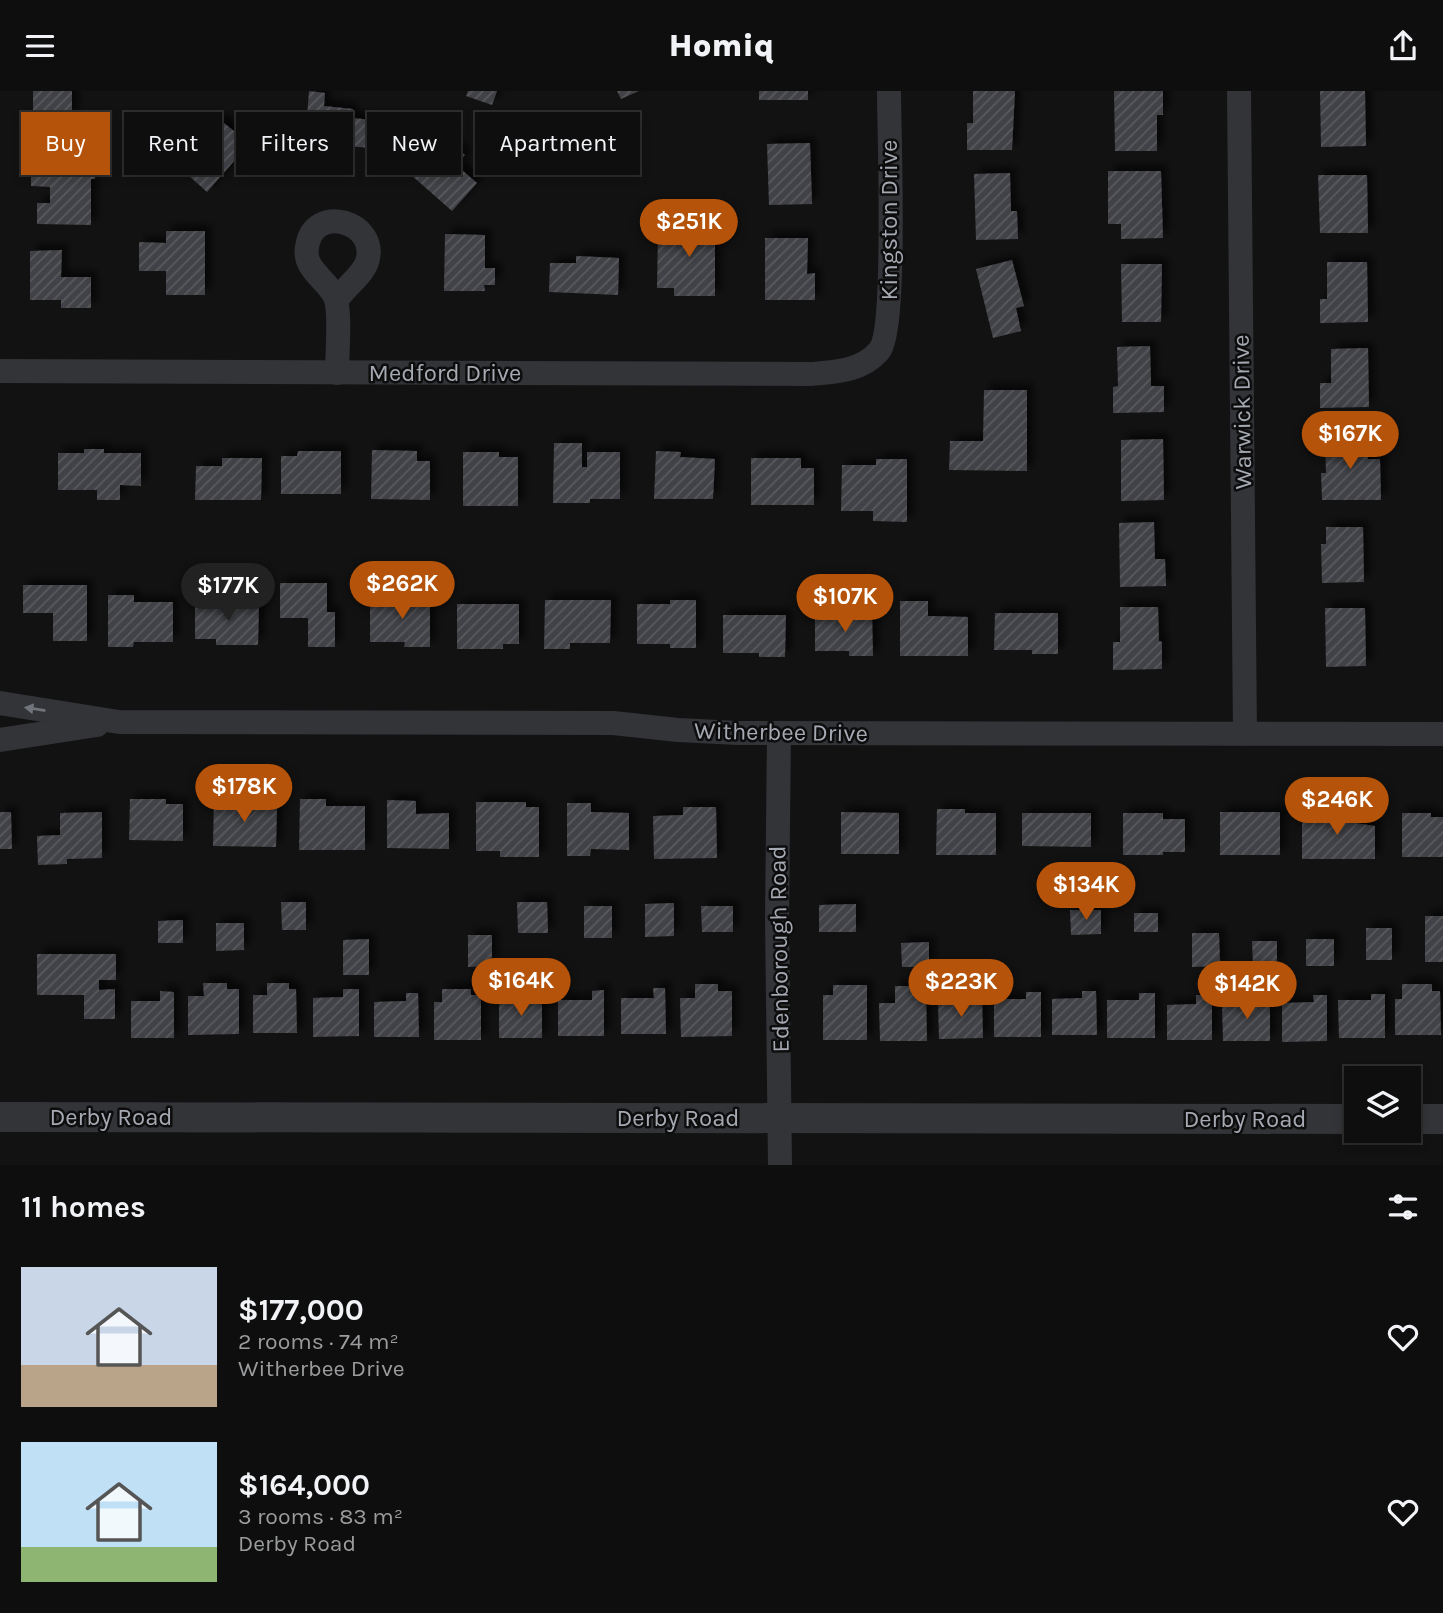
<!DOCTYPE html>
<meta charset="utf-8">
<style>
:root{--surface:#0e0e0e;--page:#171717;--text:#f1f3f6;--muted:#9b9c9e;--line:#2e2e2e;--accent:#b45309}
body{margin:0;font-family:Karla,sans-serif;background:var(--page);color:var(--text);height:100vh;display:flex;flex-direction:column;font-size:26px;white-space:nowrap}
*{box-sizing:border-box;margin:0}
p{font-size:23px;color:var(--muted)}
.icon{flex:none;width:38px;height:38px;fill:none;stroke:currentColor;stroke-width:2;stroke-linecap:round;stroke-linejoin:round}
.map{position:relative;height:1074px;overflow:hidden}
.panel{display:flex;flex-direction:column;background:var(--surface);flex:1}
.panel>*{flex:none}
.banner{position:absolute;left:21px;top:21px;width:700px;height:63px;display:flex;gap:14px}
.buttons{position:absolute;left:1344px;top:975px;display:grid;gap:14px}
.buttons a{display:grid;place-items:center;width:77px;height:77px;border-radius:0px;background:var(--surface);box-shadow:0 4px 10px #0003,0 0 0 2px var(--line);font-size:35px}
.price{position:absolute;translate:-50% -60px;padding:0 16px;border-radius:24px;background:var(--accent);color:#fff;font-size:23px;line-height:46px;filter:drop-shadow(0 2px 4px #0008)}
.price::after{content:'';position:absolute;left:50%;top:42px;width:21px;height:16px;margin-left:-10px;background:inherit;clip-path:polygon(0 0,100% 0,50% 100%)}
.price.selected{background:#222;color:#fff}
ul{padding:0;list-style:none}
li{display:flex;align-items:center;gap:21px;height:175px;padding:0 21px}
li span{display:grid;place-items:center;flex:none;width:196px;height:140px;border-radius:0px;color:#555}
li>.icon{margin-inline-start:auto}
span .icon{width:84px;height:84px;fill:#fffc;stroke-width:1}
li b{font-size:30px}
h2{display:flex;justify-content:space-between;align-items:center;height:84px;padding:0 21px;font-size:30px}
.tag{padding:0 24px;border-radius:0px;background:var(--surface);box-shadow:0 4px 10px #0003,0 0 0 2px var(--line);font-size:24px;line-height:63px}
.tag.selected{background:var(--accent);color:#fff}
header{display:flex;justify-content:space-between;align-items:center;height:91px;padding:0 21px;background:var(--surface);font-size:32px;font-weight:800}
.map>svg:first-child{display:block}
.building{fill:url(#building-hatch);filter:url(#shadow)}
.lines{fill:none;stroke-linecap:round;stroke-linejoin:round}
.minor{stroke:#333438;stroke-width:24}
.tertiary{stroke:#333438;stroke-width:30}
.oneway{fill:#72747b}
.labels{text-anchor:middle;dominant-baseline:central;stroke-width:5;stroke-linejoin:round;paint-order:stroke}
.street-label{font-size:24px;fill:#a5a9b2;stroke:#0d0d0e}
</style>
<header><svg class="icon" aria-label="menu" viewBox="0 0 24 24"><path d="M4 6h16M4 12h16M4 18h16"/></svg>Homiq<svg class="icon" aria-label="share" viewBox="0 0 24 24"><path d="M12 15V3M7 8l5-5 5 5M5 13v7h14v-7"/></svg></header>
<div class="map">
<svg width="1443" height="1074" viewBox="0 0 1443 1074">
<defs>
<pattern id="building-hatch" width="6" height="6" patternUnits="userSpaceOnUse" patternTransform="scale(1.75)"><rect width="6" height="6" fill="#414246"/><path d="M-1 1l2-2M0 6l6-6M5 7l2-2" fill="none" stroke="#595a5e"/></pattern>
<filter id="shadow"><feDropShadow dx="6" dy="-6" stdDeviation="3.5" flood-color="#0009"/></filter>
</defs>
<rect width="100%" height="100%" fill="#121213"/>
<!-- building -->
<g class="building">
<rect x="33" y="0" width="39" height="25"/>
<path d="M309,0L325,2L324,15L353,18L352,27L374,29L372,57L305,52Z"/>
<path d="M468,0H497L492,14L466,5Z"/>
<path d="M617,0H639L621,8Z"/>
<rect x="759" y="0" width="49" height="9"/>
<path d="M973,0H1015L1012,59H967V32H973Z"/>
<path d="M1114,0H1163V24H1157V60H1115Z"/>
<path d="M1320,0H1365L1366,55L1321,56Z"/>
<path d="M219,28L245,49L258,35L283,57L263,80L241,62L207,101L178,75Z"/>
<path d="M427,49L444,64L453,54L465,64L456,74L477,92L452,120L402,76Z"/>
<path d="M810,52L812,113L769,114L767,53Z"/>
<path d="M72,55H96L95,88H91V134L37,133V112H50V96L31,95V66H72Z"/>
<path d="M1108,80H1161L1163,147L1121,148V133H1108Z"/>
<path d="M1010,82L1011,120H1017L1018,148L976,149L974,83Z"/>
<path d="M1318,84H1367L1368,142H1320Z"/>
<path d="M687,125H715V205H674V197H657L658,141H687Z"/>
<path d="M166,140H205V204H166V180H139V151L166,152Z"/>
<path d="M445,143L485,144V177H495V194H484L485,200H444Z"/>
<path d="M765,147H808L807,183L815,182V209H765Z"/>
<path d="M62,159L61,186H91V217H61V209H30V160Z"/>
<path d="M576,165L619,167L618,204L549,201L550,172H576Z"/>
<path d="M1012,169L1024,215L1016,217L1021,240L993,247L976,178Z"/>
<path d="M1327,171H1367L1368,231L1320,232V208H1327Z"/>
<path d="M1121,173H1162L1161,231H1122Z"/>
<path d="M1150,255L1151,295H1164V321L1113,322V296L1118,295L1117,256Z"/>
<path d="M1368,257L1369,316L1320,317V292H1331V258Z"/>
<path d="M984,299H1027V380L949,379L950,350H983Z"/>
<path d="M1367,346L1368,368H1380L1381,409H1322L1321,382H1326L1325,347Z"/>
<path d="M1163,348L1164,409L1121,410V349Z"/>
<path d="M554,352H582V376H587V361H620V408H590V412H553Z"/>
<path d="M84,358H104V362H141V395L120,394V409H97V399H58V362H84Z"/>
<path d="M372,359L417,360V370H430V409L371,408Z"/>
<path d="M298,360H341V403H281V365H297Z"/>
<path d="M656,360L681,361L680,366L715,368L713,408H654Z"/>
<path d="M463,361H499V366H518V415H463Z"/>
<path d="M222,367H262L261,409H195L196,375H222Z"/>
<path d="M751,367H801V377H814V414H751Z"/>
<path d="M876,368H907V431L873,430V420H841L842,374H876Z"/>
<path d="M1154,431L1155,468H1165L1166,495L1120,496L1119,432Z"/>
<path d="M1326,436H1363L1364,491L1322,492L1321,453H1326Z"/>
<path d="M280,492H327V521H335V556H308V527H280Z"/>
<path d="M23,494H87V550H53V522H23Z"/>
<path d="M394,500H424V515H430V556H404L405,551H370V515H394Z"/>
<path d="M108,504H134V511H173V551H134L133,556H108Z"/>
<path d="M545,509H611L610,552H570V558H544Z"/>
<path d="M670,509H696V557H670V553H637V513H670Z"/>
<path d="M900,510H928V525L968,526V565H900Z"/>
<path d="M195,512H259L258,554H216V548H195Z"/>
<path d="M457,513H519V553H503V558H457Z"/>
<path d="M1120,516H1158L1159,550L1162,551V578L1113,579V551H1120Z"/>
<path d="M1325,517H1365L1366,575L1326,576Z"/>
<path d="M995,522H1058V563H1032V559H994Z"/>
<path d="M815,523H872L873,565H849V560H815Z"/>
<path d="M723,524H786L785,566H759V562H723Z"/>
<path d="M130,708H166V713H183V750L129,749Z"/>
<path d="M214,708H247V714H277L276,756L213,755Z"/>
<path d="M300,708H326V715H365V759H299Z"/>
<path d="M387,709L416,710V723L449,722V758L387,757Z"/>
<path d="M476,711H526V716H539V766H500V760H476Z"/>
<path d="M567,712H591V721L629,722V759L591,758L590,765H567Z"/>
<path d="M683,716H716L717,767L654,768L653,725L683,724Z"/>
<path d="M937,718H965V722H996V764H936Z"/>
<path d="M0,721H11L12,758H0Z"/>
<path d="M102,721V767L67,768V773L38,774L37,745L60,744V722Z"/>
<path d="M841,721L899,722V763H841Z"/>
<rect x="1220" y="721" width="60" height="43"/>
<path d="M1022,722H1091V756L1022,755Z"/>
<path d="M1123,722H1163V728H1185V761H1163V764H1123Z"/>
<path d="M1302,722H1355V732L1375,735V768H1302Z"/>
<path d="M1402,722H1431V726H1443V766H1402Z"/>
<path d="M281,811H306V839H282Z"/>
<path d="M517,811H547L548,842H518Z"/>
<path d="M674,812V845L645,846V813Z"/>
<path d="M856,813V841H819V814Z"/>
<rect x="584" y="815" width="28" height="32"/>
<path d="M701,815H733V841H702Z"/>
<path d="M1070,819H1101V843L1071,844Z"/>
<rect x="1134" y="822" width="24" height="19"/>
<rect x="1425" y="825" width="18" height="46"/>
<path d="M183,829V852H158V830Z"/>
<path d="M216,832H244V859L216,860Z"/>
<rect x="1366" y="837" width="26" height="32"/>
<path d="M1192,842H1219L1220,875L1192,876Z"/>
<path d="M468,844H492V875L468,876Z"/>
<path d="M369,848V884H343V849Z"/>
<rect x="1306" y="848" width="28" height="27"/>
<path d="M1252,850H1277V874H1253Z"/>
<path d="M929,851V876H902L901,852Z"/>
<path d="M37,863H116V889H99V899L115,898V928H84V904H37Z"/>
<path d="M203,892H227V898H239V943L188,944V905H204Z"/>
<path d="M267,892H289V898H296L297,942H253V904H267Z"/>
<path d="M695,893H718V900H732V945L681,946L680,907H695Z"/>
<path d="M1402,893H1432V900H1440L1441,944H1395V908H1402Z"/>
<path d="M833,894H867V949H823V904H833Z"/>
<path d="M895,895H915V904H926L927,950H880L879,912H895Z"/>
<path d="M653,897H665L666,943H621V907H654Z"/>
<path d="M343,898H359V945L313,946V907L343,906Z"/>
<path d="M442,898H471V904H481V949H434V911H442Z"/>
<path d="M604,899V945H558V909H592V900Z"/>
<path d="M160,900L174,901V947H131V910H160Z"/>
<path d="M1082,900H1096L1097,944H1052V908L1082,907Z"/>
<path d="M1026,901H1041V946H994V908H1026Z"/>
<path d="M406,902H418L419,946H374V911L406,910Z"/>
<path d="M1139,902H1155V947H1107V909H1139Z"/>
<path d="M529,903H542V947H499V910H529Z"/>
<path d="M1371,903H1385V947H1339L1338,909H1371Z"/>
<path d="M1196,904H1212V949H1167V914L1196,913Z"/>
<path d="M1313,904H1327V950L1282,951V912L1314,911Z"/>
<path d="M968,905H982L983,947L939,948L938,911L968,910Z"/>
<path d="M1255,906H1270V950H1223L1222,913H1256Z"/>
</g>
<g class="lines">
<!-- minor -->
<g class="minor">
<path d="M1239,0L1245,643"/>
<path d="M337,209C345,196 362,185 367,171C380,131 313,111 307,156C303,179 327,188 335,206C341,219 337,265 337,282"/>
<path d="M0,280L811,283C835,281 862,280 879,260C897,239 889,39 889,0"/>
<path d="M0,612L119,631L613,632L678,639L738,642L1443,643"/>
<path d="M779,642L777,828L780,1074"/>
<path d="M0,649L97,634"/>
</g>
<!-- tertiary -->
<g class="tertiary">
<path d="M0,1026L1356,1028"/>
<path d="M1409,1028H1443"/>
</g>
</g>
<!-- one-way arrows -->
<defs><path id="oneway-solid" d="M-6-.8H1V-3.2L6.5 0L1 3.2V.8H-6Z" transform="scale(1.75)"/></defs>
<use class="oneway" href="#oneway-solid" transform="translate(35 618) rotate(-171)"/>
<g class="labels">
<!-- street labels -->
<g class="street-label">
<text transform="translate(889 129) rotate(-90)">Kingston Drive</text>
<text x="445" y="282">Medford Drive</text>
<text transform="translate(1242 321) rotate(-91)">Warwick Drive</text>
<text transform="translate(781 641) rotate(1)">Witherbee Drive</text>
<text transform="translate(779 858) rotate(-91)">Edenborough Road</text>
<text x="111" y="1026">Derby Road</text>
<text x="678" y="1027">Derby Road</text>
<text x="1245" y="1028">Derby Road</text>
</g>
</g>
</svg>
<div class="buttons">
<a><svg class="icon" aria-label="layers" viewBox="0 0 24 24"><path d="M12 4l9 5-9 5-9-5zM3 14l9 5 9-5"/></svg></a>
</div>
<b class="price" style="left:689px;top:168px">$251K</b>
<b class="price" style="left:1350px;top:380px">$167K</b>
<b class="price" style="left:402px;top:530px">$262K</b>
<b class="price selected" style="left:228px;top:532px">$177K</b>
<b class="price" style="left:845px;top:543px">$107K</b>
<b class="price" style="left:244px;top:733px">$178K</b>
<b class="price" style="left:1337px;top:746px">$246K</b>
<b class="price" style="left:1086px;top:831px">$134K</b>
<b class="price" style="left:521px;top:927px">$164K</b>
<b class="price" style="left:961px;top:928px">$223K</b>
<b class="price" style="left:1247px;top:930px">$142K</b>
<div class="banner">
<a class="tag selected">Buy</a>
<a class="tag">Rent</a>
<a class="tag">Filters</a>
<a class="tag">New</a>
<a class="tag">Apartment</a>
</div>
</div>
<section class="panel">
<h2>11 homes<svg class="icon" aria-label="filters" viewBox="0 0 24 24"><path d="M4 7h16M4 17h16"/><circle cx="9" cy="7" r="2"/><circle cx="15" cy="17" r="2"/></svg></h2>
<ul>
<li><span style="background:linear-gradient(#c9d6e8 70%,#b9a48a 0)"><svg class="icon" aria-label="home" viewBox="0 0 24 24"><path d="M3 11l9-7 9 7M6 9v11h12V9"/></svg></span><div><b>$177,000</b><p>2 rooms · 74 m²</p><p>Witherbee Drive</p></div><svg class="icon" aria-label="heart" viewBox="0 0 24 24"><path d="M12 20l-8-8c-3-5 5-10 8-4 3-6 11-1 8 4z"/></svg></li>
<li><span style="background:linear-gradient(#bfe0f5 75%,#8fb573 0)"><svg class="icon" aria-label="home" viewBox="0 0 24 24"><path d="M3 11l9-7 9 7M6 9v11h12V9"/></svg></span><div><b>$164,000</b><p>3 rooms · 83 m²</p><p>Derby Road</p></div><svg class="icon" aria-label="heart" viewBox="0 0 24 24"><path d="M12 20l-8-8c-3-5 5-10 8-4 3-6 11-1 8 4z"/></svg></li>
</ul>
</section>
